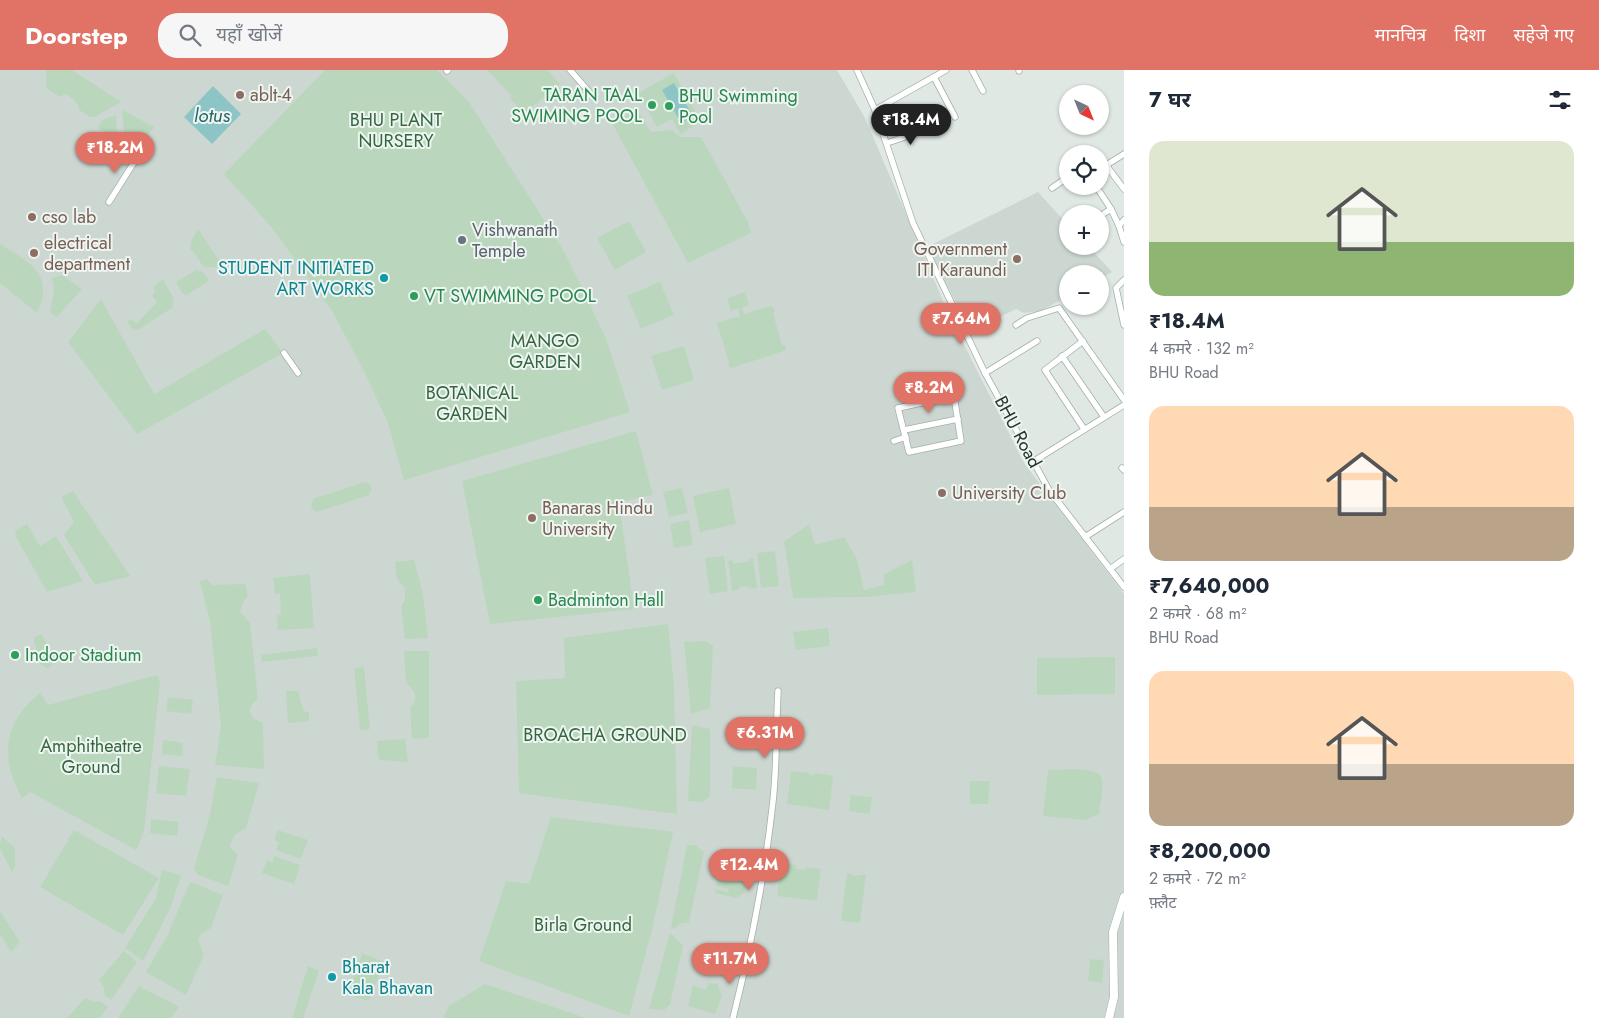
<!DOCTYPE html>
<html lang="hi">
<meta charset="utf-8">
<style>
:root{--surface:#fff;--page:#f6f6f7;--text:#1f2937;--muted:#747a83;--accent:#e07365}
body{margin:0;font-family:Jost,"Noto Sans Devanagari",sans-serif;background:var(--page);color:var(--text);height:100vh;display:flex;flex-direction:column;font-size:19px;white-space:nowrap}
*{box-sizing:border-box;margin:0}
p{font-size:16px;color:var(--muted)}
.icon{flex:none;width:28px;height:28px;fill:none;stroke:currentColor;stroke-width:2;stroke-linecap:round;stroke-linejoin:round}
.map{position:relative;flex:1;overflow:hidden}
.details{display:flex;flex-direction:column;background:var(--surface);width:475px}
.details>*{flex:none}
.needle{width:32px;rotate:137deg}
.fabs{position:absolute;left:1059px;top:15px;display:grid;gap:10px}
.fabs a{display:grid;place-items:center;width:50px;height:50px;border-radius:50%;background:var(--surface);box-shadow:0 1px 4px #0004;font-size:25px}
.price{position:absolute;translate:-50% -42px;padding:0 11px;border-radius:18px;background:var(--accent);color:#fff;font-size:16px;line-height:32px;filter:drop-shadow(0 1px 2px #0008)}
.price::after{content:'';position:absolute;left:50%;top:30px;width:15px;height:11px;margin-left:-8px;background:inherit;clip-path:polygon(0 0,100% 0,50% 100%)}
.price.on{background:#222;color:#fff}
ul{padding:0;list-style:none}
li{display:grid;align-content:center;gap:10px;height:265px;padding:0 25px}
li span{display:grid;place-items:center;height:155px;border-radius:15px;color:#555}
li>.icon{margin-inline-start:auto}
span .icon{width:90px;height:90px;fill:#fffc;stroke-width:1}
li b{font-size:21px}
h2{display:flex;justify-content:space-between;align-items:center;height:60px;padding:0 25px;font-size:21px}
header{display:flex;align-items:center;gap:30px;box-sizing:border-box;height:70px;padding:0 25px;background:var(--accent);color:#fff}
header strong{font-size:24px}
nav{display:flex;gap:28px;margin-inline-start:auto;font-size:18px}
.search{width:350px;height:45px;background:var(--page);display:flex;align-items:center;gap:12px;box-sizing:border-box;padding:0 18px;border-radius:20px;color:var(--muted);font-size:19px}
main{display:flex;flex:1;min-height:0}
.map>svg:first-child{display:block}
.built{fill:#cdd7d1}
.green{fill:#bad7be}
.water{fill:#8dc5c7}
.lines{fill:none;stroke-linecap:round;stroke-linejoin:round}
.street-casing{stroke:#a3afa9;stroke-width:7}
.secondary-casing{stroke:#9fb2a9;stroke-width:9}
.street{stroke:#fff;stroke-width:5.5}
.secondary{stroke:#fff;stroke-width:8}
.education-dot{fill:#8d6e63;stroke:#eef5f1;stroke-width:2}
.leisure-dot{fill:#2e9e5b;stroke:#eef5f1;stroke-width:2}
.worship-dot{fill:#6b7280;stroke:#eef5f1;stroke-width:2}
.culture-dot{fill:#0f9aa8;stroke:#eef5f1;stroke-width:2}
.labels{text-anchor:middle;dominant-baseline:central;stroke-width:4;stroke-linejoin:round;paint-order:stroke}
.education-label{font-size:18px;fill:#785e54;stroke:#eef5f1;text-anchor:start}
.leisure-label{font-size:18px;fill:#27864d;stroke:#eef5f1;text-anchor:start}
.park-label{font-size:18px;fill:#32673f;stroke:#eef5f1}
.worship-label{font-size:18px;fill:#5b616d;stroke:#eef5f1;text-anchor:start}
.culture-label{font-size:18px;fill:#0d838f;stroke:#eef5f1;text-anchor:end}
.street-label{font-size:18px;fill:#22362e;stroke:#eef5f1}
.water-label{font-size:19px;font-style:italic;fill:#246769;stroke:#eef5f1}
</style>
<header>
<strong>Doorstep</strong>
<div class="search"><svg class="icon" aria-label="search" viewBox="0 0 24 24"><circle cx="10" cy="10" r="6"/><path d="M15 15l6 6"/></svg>यहाँ खोजें</div>
<nav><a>मानचित्र</a><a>दिशा</a><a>सहेजे गए</a></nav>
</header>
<main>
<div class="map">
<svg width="1124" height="948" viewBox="0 0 1124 948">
<rect width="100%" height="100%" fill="#dfe8e3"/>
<!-- built -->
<g class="built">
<path d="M0,0H837L865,48L950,247L1024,393L1124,524V948H0Z"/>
<path d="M1038,122L1067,154L1068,176H1088L1112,202L1100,209V204H1068L1067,227L1040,241L1024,243L1016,239L971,261L927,177Z"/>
</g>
<!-- green -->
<g class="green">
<path d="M46,0H72L121,32L95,47H90L79,40C77,31 73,29 66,24L60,27L46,18Z"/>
<path d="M325,0H437L469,32L565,183L605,266L630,342L404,410L388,353L364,301L332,241L272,158L224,104Z"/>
<path d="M487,0H548L560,14L524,44L510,28L512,26Z"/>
<path d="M674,3L701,52L680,64L672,49L657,57L638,23Z"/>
<path d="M636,38L651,62L672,60L680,67H701L748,152L751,163L688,193L613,55Z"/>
<path d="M122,40L154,57L138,80L125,75Z"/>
<path d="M116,45L117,63L111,66L98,58L102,50Z"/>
<path d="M629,151L646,182L615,200L597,168Z"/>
<path d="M198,159L222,195C197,203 203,189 190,179L191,171Z"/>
<path d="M0,174C30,193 55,203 37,243L0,213Z"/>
<path d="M196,200L203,202L208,209L207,212L187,225L182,223L176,212Z"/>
<path d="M62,205L82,219L57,247L50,242L54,220L52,208Z"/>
<path d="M163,209L174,229L172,238L139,259L134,260L127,252L130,249L137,253L157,232L152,226L155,221L153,218Z"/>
<path d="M660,212L674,245L641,259L627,226Z"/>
<path d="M745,222L749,235L742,238L744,244L771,236L774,238L775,242L773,243L782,275H785L786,278L784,281L731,298L728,295L729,292L717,253L740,246L738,238L731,241L727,228Z"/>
<path d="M101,229L154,324L265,259L283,283L137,364L68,272Z"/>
<path d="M684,276L694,310L662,320L651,286Z"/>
<path d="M636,361L653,425L619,432L634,539L490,554L462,411Z"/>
<path d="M365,412L369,413L372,419L369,425L317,442L311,438L313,429Z"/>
<path d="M682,418L688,443L669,447L663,422Z"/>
<path d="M729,418L736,454L700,462L693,426Z"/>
<path d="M73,421L130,506L95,515L64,465L74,452L61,427Z"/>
<path d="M689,450L693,475L674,478L670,454Z"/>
<path d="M27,454L40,476L56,466L83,511L47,522L16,467L15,461Z"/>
<path d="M809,454L815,475L844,467L857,489L864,520L884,515V504L912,490L916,522L864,527L793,528L784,472Z"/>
<path d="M775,481L779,516L761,518L757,483Z"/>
<path d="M724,486L728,521L710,524L705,488Z"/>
<path d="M749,488H753L757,518L749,519L748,516L739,517V520L732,521L728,491L732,490L733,494L749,491Z"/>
<path d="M414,490L423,524L428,568L405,569L401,536L405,530V518L397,509L395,492Z"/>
<path d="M310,504L314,558L278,560L277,545L281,544L280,523L275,524L273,508Z"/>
<path d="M207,509L212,515L245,514L248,526L243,532L240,541L250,553L258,629L253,633L249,640L253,648L263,653L264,699L215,695L221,656L210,551L200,511Z"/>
<path d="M668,554L674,617L677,744L519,723L516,611L565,608L564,568Z"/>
<path d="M828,558L830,576L796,580L793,562Z"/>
<path d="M42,564L53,590L51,597L47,598L41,595L34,571L35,567Z"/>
<path d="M706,571L713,576L710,638L691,644L684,572Z"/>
<path d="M317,578L318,586L262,592L261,585Z"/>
<path d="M404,581H429V668L412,669L410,638L415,631V623L406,612Z"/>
<path d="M1115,587V624L1037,625V588Z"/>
<path d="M364,597L370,659L360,660L354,598Z"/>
<path d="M157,605L160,612L144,762L136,780L30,722L22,728C0,689 3,652 40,623L48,635Z"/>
<path d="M286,621H298L303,640L309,643V651L288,653Z"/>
<path d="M168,627L193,630L191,644L166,641Z"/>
<path d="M738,652H767V676H737Z"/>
<path d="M692,655L710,659V726L703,732L688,731Z"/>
<path d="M405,669L408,692L380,690L378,687L377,671Z"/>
<path d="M163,670L183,673L182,686L162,684Z"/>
<path d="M159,696L190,699L186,726L156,723Z"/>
<path d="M733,696L757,698L756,720L732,718Z"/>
<path d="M1048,700C1059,700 1097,696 1101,707C1105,717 1100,734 1099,744L1086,750L1043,746Z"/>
<path d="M791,701L809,703V705H815V703L833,706L829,740L787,734Z"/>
<path d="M217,707L259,713L246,758L235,765L230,775L232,780L238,785L228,816L198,805L194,799L210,744Z"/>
<path d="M970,711H990L988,734H970Z"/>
<path d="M851,725L872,727L870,744L849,741Z"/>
<path d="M551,747L673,762L653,856L629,946L479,891L506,811L529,814Z"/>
<path d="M151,749L179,752L177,766L150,763Z"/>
<path d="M74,760L159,808L123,865L40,817Z"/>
<path d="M278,760L308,770L301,789L276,780L279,772L274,770Z"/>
<path d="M1,766L15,778V797L12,802L0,779Z"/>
<path d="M687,775H695L704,782L689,852L679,854L675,859L671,858Z"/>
<path d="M274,786L300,795L294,814L262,803L267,790L272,792Z"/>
<path d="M781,793L796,795V799L804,800L805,797L821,799L817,831L777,826Z"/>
<path d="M720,796L748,798L744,823L736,828L715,823L716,819L728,822L729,819L716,816Z"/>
<path d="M162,799L181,806L170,839L143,891L125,878L156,828Z"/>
<path d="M847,802L855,806L866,804L860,853L841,851Z"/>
<path d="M190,812L223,825L211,858L200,865L198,871L204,885L186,925L146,902L168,864Z"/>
<path d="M0,841L20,872L11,882L0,864Z"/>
<path d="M670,863L683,875L670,935L664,940L649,939Z"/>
<path d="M124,881L137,892L111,930L105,926L104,917L99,910Z"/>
<path d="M362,883L384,892L369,931L355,927L351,918Z"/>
<path d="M1090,889L1104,890L1102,913L1088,911Z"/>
<path d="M308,896L319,901L303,948H292Z"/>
<path d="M708,913L717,914L722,925L715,944L688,936L693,915L706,920Z"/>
<path d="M485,914L586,948H443L449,936Z"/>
<path d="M139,916L179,937L171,948H118Z"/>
<path d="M85,928L93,932L100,931L108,937L100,948H67Z"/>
</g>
<!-- water -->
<g class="water">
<path d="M674,13L693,46L681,53L662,20Z"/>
<path d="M213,16L241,44L212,74L184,47Z"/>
</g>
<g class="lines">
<!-- street casing -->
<g class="street-casing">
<g id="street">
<path d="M570,0L591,24"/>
<path d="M857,0L875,40L913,153L985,303L1049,420L1124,517"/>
<path d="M972,0L983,21"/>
<path d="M1019,0V1"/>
<path d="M447,1L448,0"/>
<path d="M934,7L955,47"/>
<path d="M875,40L946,0"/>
<path d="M887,73L929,59"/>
<path d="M1106,95L1124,119"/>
<path d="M1100,99L1124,84"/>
<path d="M1096,116L1111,139"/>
<path d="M1052,118L1068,107"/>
<path d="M109,132L138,86"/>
<path d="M1100,146L1111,139L1119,156"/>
<path d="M1124,150L1119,156L1124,172"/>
<path d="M1124,210L1116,218L1124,255"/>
<path d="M1016,255L1027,248L1059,238L1124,330"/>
<path d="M1083,271L1045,300L1084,359"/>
<path d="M284,283L298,303"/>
<path d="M1062,286L1104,347"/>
<path d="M985,303L1037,271"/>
<path d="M954,326L961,371L909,382L898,338Z"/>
<path d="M904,360L958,349"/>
<path d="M894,371L906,367"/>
<path d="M1034,391L1124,335"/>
<path d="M1122,398L1124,400"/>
<path d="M1085,467L1124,442"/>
<path d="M1110,499L1124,489"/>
<path d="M733,948C751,877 765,804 773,731C777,695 776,657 778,621"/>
</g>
</g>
<!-- secondary casing -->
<g class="secondary-casing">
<path id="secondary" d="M1109,948L1114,927L1113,862L1124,827"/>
</g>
<!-- street -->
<use href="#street" class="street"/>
<!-- secondary -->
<use href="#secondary" class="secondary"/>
</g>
<!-- markers -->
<g class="education-dot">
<circle cx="240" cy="25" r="5"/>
<circle cx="32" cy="147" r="5"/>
<circle cx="34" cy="183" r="5"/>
<circle cx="1017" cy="189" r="5"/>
<circle cx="942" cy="423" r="5"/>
<circle cx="532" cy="448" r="5"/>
</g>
<g class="leisure-dot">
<circle cx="652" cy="35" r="5"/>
<circle cx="669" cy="36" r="5"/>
<circle cx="414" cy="226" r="5"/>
<circle cx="538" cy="530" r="5"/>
<circle cx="15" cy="585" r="5"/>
</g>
<circle class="worship-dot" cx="462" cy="170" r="5"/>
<g class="culture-dot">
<circle cx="384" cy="208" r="5"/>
<circle cx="332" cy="907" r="5"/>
</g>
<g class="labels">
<!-- education labels -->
<g class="education-label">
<text x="250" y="25">ablt-4</text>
<text x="42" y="147">cso lab</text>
<text x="44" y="173">electrical<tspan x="44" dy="21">department</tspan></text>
<text x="1007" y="179" text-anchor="end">Government<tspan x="1007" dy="21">ITI Karaundi</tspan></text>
<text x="952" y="423">University Club</text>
<text x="542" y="438">Banaras Hindu<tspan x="542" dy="21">University</tspan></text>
</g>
<!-- leisure labels -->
<g class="leisure-label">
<text x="642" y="25" text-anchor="end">TARAN TAAL<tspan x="642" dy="21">SWIMING POOL</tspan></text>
<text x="679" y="26">BHU Swimming<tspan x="679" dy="21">Pool</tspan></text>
<text x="424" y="226">VT SWIMMING POOL</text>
<text x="548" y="530">Badminton Hall</text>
<text x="25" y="585">Indoor Stadium</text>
</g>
<!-- park labels -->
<g class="park-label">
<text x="396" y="50">BHU PLANT<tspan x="396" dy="21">NURSERY</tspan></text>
<text x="545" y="271">MANGO<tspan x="545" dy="21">GARDEN</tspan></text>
<text x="472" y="323">BOTANICAL<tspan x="472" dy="21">GARDEN</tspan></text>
<text x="605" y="665">BROACHA GROUND</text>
<text x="91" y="676">Amphitheatre<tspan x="91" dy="21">Ground</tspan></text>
<text x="583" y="855">Birla Ground</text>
</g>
<!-- worship labels -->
<g class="worship-label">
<text x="472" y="160">Vishwanath<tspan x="472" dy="21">Temple</tspan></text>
</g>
<!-- culture labels -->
<g class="culture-label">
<text x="374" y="198">STUDENT INITIATED<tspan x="374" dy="21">ART WORKS</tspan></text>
<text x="342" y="897" text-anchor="start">Bharat<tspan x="342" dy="21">Kala Bhavan</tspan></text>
</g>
<!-- street labels -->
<g class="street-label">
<text transform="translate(1018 362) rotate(62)">BHU Road</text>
</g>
<!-- water labels -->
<g class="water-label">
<text x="212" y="45">lotus</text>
</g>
</g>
</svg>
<div class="fabs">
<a><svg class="needle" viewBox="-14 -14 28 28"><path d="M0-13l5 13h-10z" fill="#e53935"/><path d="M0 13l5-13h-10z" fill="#747a83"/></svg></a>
<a><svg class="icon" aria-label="locate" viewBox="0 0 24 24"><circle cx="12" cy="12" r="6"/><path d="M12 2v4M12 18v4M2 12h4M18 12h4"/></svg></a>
<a>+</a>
<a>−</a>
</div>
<b class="price on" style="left:911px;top:76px">₹18.4M</b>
<b class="price" style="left:115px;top:104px">₹18.2M</b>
<b class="price" style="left:961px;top:275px">₹7.64M</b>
<b class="price" style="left:929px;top:344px">₹8.2M</b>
<b class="price" style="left:765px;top:689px">₹6.31M</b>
<b class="price" style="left:749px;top:821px">₹12.4M</b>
<b class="price" style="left:730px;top:915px">₹11.7M</b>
</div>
<section class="details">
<h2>7 घर<svg class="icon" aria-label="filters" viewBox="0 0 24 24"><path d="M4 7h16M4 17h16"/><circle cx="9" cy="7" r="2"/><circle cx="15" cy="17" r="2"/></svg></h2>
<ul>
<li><span style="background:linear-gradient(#dfe7d0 65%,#8fb573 0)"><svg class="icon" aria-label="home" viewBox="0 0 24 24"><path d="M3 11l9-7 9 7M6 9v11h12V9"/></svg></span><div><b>₹18.4M</b><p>4 कमरे · 132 m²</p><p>BHU Road</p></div></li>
<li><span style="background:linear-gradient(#ffd9b3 65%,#b9a48a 0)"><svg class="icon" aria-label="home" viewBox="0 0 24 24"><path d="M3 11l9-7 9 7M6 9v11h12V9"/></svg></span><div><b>₹7,640,000</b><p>2 कमरे · 68 m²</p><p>BHU Road</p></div></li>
<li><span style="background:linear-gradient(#ffd9b3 60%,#b9a48a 0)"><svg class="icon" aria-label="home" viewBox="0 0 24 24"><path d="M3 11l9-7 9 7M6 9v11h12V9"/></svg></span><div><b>₹8,200,000</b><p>2 कमरे · 72 m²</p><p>फ़्लैट</p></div></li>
</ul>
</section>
</main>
